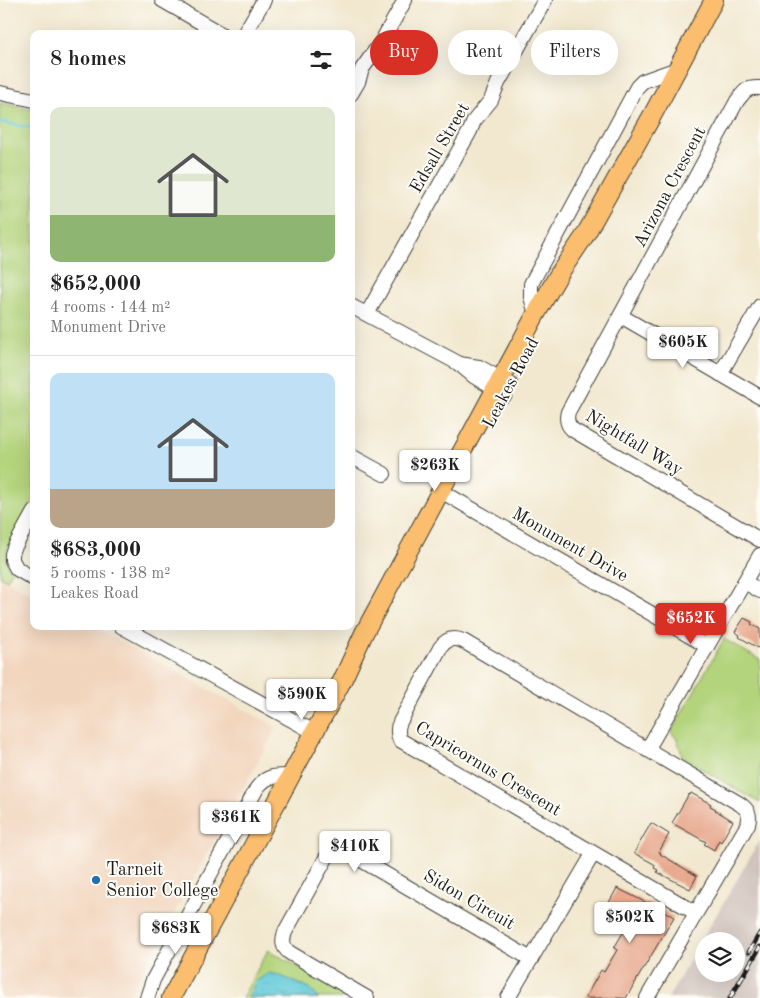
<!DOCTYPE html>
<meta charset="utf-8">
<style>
:root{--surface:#fff;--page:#f6f6f6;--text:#222;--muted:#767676;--line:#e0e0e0;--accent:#d93025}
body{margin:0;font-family:"Old Standard TT",serif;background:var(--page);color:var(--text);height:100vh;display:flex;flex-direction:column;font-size:19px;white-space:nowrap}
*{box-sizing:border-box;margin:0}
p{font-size:16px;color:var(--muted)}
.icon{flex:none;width:28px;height:28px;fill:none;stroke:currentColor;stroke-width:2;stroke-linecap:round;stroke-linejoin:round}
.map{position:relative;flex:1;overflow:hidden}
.side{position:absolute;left:30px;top:30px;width:325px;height:600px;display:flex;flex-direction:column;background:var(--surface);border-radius:10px;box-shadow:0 5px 20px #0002}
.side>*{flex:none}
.guide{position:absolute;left:370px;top:30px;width:315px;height:45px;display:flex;gap:10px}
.fabs{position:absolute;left:695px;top:932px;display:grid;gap:10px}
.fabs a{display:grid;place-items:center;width:50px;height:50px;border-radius:50%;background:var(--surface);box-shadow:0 5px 20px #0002;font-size:25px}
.price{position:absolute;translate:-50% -42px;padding:0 11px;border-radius:5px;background:#fff;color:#222;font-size:16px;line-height:32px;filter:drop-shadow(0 1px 2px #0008)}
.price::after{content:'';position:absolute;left:50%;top:30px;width:15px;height:11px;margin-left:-8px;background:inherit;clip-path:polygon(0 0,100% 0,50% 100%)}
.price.selected{background:var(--accent);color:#fff}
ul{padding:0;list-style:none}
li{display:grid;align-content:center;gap:10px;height:265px;padding:0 20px}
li+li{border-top:1px solid var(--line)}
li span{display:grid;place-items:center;height:155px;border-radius:10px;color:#555}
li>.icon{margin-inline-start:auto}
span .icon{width:90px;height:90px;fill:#fffc;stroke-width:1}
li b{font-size:21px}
h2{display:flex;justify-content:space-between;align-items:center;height:60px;padding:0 20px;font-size:21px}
.chip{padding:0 18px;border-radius:22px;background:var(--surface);box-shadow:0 5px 20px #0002;font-size:18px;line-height:45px}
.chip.selected{background:var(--accent);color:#fff}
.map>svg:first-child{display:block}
.built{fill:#f2d5bd}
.industrial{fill:#cfc1ba;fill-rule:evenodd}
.green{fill:#b3d47b;stroke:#68784c}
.water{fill:url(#water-ripples);stroke:#3d727a}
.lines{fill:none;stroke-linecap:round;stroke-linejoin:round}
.stream{stroke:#5ec9d8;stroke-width:3}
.building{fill:#e8a98e}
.minor-casing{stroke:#3c3b37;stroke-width:16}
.major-casing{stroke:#3c3b37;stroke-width:20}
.minor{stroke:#fff;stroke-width:14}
.major{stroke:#fabe6e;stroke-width:18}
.rail-casing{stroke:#1c1c1c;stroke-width:5}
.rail{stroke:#fdfcf7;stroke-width:3;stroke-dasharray:9;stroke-linecap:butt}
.poi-dot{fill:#1f6fb2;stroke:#fdfcf7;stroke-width:2}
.labels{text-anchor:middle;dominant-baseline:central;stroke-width:4;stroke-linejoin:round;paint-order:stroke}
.street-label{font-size:18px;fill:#1c1c1c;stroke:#fdfcf7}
.poi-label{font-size:18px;fill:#1c1c1c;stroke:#fdfcf7;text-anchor:start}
</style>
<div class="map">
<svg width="760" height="998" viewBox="0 0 760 998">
<defs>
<pattern id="water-ripples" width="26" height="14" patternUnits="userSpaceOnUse" patternTransform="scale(1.25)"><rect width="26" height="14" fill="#5ec9d8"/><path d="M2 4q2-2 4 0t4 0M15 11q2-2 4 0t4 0" fill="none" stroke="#51acb9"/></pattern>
</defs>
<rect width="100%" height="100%" fill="#fdfcf7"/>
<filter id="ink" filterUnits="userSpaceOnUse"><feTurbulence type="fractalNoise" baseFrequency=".02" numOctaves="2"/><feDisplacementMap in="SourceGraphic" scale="10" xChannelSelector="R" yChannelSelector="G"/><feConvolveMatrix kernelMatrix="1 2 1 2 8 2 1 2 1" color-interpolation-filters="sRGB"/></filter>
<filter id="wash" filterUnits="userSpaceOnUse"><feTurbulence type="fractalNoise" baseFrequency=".0096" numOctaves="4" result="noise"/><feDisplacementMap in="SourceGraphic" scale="20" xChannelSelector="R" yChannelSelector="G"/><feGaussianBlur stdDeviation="1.12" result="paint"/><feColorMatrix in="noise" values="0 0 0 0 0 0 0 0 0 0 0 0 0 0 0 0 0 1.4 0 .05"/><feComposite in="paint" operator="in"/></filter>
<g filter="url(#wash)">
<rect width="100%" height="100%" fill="#f2e8cf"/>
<!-- built -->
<path class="built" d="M0,576L34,595V626H92L277,727L127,998H0Z"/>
<!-- industrial -->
<path class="industrial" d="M760,840V998H668ZM704,941H736V974H704Z"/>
<!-- green -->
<g class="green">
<path d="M0,103L34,110V499L7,550C5,559 6,565 12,572L7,580L0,576Z"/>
<path d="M724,639L760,660V803L683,758L677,739L671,732Z"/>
<path d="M268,950L353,998H242Z"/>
</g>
<!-- water -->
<path class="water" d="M269,973L278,975L310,988L318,998H248L256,981Z"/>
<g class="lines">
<!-- stream -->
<path class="stream" d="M0,122L34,128"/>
</g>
<g id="blocks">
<!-- building -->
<g class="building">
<path d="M744,618L752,622L751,624L760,629V649L739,637L740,635L735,632Z"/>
<path d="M691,793L711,804L710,806L716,809L715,810L733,821L721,842L719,840L714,850L704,844L706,842L672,823L689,794L690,795Z"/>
<path d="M651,823L669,834L659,852L661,853L660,854L697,876L690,889L657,872L658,870L654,868L655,866L654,864L634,853Z"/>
<path d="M617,888L647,903L648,902L674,917L626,998H585L601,970L604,972L617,950L614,948L624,931V930L601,917Z"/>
</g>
</g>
</g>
<g filter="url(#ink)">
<use href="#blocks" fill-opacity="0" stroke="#3c3b37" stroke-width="1"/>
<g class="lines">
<!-- minor casing -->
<g class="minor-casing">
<g id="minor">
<path d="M162,0L221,34"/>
<path d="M244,34L264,0"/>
<path d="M760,88C746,87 745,91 737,101L568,412C566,419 567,425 573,430L760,540"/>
<path d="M0,93L34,100"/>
<path d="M351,94L358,82L362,69L382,41L405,0"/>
<path d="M351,306L458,363L475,377L505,395"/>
<path d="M367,314L470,131L474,121L491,100L498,83L545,0"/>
<path d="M536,314L531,297V284L637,87L643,81L677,69"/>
<path d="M621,316L760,397"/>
<path d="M459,364L479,367L510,384"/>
<path d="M720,374L760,306"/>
<path d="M351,456L384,474"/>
<path d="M441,491L707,646"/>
<path d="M34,512L14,548L12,554V560L17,569L34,579"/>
<path d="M745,582L760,591"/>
<path d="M121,626L314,732"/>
<path d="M647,750L760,555"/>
<path d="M147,998L153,980L257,788C267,775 275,776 291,776"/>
<path d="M367,998L290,953C282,947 282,941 285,932L326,858L333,850H344L531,959"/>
<path d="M508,998L593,854"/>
<path d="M647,998L691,922L696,913L748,824C751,814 747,809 740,804L463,641C453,637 446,639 440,648L400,722C397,728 397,733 400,740L696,913"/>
</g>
</g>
<!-- major casing -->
<g class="major-casing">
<path id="major" d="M171,998L342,681L364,633L536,314L559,274L584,237L653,114L714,0"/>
</g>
<!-- minor -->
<use href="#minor" class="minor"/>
<!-- major -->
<use href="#major" class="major"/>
<!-- rail casing -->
<g class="rail-casing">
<g id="rail">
<path d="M749,952L760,933"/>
<path d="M730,998L760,947"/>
</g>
</g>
<!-- rail -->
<use href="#rail" class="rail"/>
</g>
</g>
<!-- markers -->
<circle class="poi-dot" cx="96" cy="880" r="5"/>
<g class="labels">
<!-- street labels -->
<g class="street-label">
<text transform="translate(440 148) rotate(-60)">Edsall Street</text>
<text transform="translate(670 187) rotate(-62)">Arizona Crescent</text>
<text transform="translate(511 383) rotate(-62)">Leakes Road</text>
<text transform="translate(634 443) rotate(31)">Nightfall Way</text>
<text transform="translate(570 545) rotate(30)">Monument Drive</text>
<text transform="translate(488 769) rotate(31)">Capricornus Crescent</text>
<text transform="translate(469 900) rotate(30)">Sidon Circuit</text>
</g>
<!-- poi labels -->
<g class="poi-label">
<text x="106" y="870">Tarneit<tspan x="106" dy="21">Senior College</tspan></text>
</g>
</g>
</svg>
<div class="fabs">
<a><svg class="icon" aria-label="layers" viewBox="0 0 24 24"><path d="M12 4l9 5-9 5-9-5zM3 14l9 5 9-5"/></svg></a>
</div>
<b class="price" style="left:683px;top:369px">$605K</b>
<b class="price" style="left:435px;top:492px">$263K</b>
<b class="price selected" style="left:691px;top:645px">$652K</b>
<b class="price" style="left:302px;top:721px">$590K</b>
<b class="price" style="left:236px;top:844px">$361K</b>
<b class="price" style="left:355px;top:873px">$410K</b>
<b class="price" style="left:630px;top:944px">$502K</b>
<b class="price" style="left:176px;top:955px">$683K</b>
<div class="guide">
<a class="chip selected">Buy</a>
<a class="chip">Rent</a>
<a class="chip">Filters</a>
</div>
<section class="side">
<h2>8 homes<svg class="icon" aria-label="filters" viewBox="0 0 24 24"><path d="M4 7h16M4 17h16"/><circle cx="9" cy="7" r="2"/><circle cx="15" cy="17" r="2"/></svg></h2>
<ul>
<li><span style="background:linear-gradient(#dfe7d0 70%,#8fb573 0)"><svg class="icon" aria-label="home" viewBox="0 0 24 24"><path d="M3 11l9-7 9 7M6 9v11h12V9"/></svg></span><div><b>$652,000</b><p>4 rooms · 144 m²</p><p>Monument Drive</p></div></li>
<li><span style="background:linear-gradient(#bfe0f5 75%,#b9a48a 0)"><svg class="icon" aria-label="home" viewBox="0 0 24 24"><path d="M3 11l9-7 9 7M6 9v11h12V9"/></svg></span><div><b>$683,000</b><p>5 rooms · 138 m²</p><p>Leakes Road</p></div></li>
</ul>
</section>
</div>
